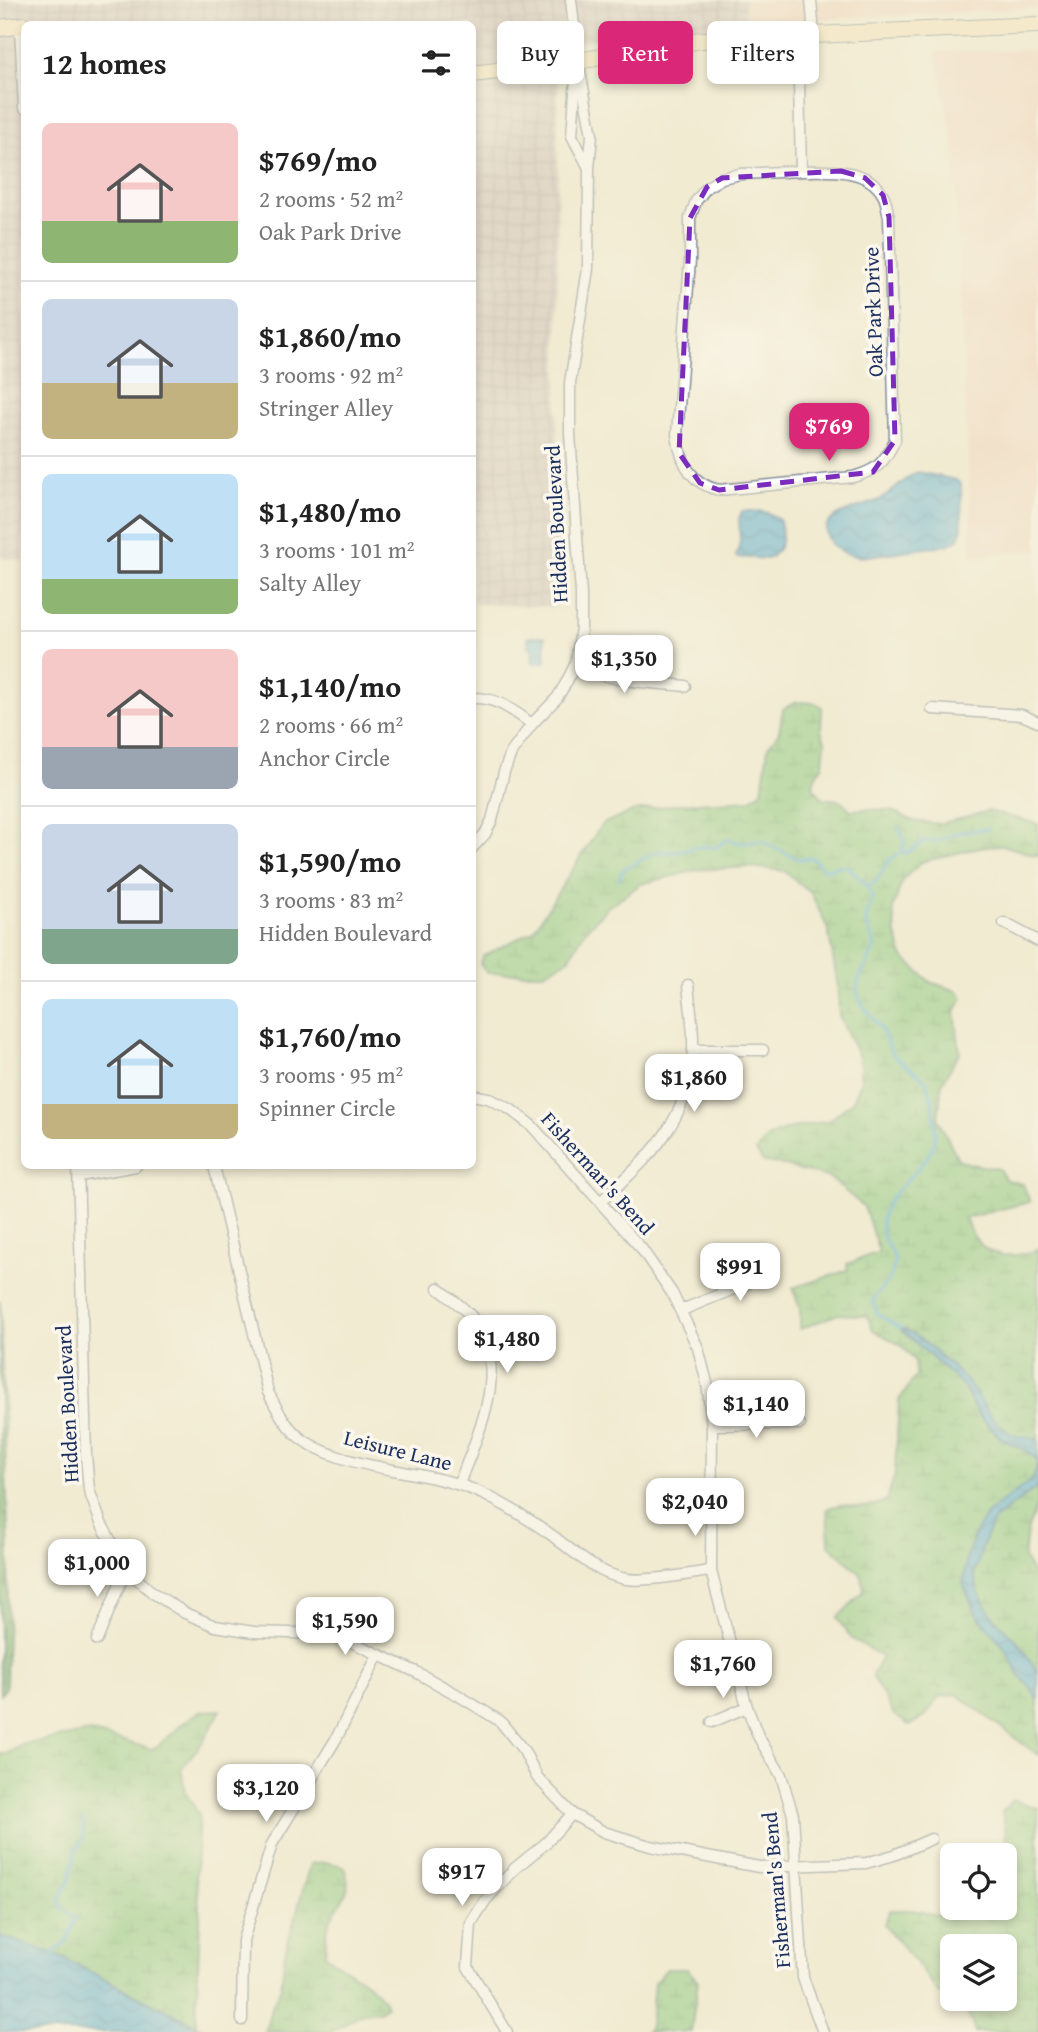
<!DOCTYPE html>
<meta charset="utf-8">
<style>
:root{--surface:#fff;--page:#f2f2f2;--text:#222;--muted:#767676;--line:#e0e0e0;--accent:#db2777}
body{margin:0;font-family:"Gentium Book Plus",serif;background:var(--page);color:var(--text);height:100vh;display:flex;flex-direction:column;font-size:26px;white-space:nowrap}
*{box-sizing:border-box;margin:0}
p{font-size:23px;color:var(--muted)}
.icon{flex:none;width:38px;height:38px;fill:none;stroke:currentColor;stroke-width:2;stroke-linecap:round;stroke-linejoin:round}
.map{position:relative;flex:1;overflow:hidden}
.sheet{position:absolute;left:21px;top:21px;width:455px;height:1148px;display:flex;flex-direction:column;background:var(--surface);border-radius:10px;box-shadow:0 4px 10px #0003}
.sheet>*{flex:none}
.top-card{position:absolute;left:497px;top:21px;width:436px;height:63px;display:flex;gap:14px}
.tools{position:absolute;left:940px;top:1843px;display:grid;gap:14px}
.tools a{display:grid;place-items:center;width:77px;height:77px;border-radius:10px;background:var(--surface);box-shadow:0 4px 10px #0003;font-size:35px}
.price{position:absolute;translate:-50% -60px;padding:0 16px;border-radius:14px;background:#fff;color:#222;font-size:23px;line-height:46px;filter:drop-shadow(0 2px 4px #0008)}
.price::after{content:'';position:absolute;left:50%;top:42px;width:21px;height:16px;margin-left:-10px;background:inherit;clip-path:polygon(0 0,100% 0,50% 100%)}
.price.selected{background:var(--accent);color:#fff}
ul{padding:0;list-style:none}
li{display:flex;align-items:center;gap:21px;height:175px;padding:0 21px}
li+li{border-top:2px solid var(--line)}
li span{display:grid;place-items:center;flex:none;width:196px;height:140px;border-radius:10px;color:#555}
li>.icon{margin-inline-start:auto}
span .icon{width:84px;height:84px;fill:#fffc;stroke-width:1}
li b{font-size:30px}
h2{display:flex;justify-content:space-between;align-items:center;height:84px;padding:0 21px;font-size:30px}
.pill{padding:0 24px;border-radius:10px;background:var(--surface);box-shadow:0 4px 10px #0003;font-size:24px;line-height:63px}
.pill.selected{background:var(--accent);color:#fff}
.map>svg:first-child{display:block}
.built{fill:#f3d4bf}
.industrial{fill:url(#industrial-grid)}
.forest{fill:url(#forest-firs);stroke:#446e66;stroke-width:2}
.wetland{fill:url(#wetland-marsh);stroke:#517b6e;stroke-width:2}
.water{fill:url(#water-waves);stroke:#3a6e99;stroke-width:2}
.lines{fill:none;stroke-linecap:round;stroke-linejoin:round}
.stream{stroke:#59add4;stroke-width:3.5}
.minor-casing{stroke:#868d98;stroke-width:13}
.secondary-casing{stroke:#868d98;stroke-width:18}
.minor{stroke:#fff;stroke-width:10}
.secondary{stroke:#f8e8c3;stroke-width:16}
.marked{fill:none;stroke:#7b2cbf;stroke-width:5;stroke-dasharray:14 9;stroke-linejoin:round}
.labels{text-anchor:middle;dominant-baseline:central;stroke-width:7;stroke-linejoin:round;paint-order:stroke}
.street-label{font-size:21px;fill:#1b2f5e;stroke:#fbf7ec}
</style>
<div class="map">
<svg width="1038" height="2032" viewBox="0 0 1038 2032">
<defs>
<pattern id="industrial-grid" width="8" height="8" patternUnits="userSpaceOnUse" patternTransform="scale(1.75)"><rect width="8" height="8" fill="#cfc0bb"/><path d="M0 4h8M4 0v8" fill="none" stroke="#b1a5a3"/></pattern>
<pattern id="forest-firs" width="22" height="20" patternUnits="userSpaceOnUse" patternTransform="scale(1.75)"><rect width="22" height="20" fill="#6dac6d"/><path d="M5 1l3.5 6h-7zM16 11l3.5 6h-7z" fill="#598c5d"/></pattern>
<pattern id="wetland-marsh" width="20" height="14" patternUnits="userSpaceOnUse" patternTransform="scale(1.75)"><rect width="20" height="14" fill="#87c77e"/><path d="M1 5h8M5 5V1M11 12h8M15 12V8" fill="none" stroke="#6ea26a"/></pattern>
<pattern id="water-waves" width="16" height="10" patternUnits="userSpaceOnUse" patternTransform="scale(1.75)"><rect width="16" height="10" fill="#59add4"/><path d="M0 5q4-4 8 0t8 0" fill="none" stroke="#498daf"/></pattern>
</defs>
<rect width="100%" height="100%" fill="#fbf7ec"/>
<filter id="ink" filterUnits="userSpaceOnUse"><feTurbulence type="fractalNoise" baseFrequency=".0143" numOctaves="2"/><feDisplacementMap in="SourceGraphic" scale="14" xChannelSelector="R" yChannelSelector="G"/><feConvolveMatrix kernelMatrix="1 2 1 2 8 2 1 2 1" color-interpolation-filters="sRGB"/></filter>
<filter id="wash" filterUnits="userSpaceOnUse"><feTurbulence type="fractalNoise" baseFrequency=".00686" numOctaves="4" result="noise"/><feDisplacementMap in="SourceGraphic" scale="28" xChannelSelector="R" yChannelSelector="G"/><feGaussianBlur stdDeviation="1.57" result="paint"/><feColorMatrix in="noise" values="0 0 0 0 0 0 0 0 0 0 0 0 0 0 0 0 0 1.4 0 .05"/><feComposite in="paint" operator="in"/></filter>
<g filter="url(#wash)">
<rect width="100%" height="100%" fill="#f1ebd2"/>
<!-- built -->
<g class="built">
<path d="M745,0H1038V8L746,23Z"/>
<path d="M1038,50V550L972,556L954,146L935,52Z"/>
</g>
<!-- industrial -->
<path class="industrial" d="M0,0H745L746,23L558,44L557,607L473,604L472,24H24V561L0,558Z"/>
<!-- forest -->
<path class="forest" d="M0,1301L9,1554L6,1688L0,1695Z"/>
<!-- wetland -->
<g class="wetland">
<path d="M796,702L815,703L822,707L821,730L825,741L823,765L815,776L813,787L824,799C836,798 844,801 851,811L861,809L890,810L914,821L940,824L989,811L1038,824V856L1002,845L980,847L922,862L903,879L893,908L896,934L903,957L930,982L958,991L963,998L955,1011L960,1052L942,1083L938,1119L958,1159L970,1164L999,1169L1006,1180L1023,1184L1030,1202L965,1218C974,1243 988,1258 1016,1255C1024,1254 1031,1254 1038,1249V1317L1036,1322L1038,1440C1028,1434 1021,1440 1012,1436C990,1425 982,1400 967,1383C949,1363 927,1345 906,1329L902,1332L913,1340L964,1387L976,1412L989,1426L1001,1438L1028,1452L1036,1458L1037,1466L1033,1479L1006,1500L967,1556L977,1615L1003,1645L1020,1676L1032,1689L1038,1701V1755L956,1694L939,1697L924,1718L909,1725L894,1715L872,1676L882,1657L851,1638L837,1618L864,1591L861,1574L829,1545L827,1509C845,1501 846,1507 863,1507C872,1507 879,1504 887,1500L895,1474L899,1400L916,1376L915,1361L901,1345L873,1330L867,1316L838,1314L800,1329V1307L792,1288L848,1270L847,1264L879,1252L864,1207L830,1178L778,1164L763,1162L756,1151L768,1137L787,1129L828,1121L853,1101L861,1081L859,1057L839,1016L838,986L828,929L811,893L784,871L751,867L697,870L641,884L609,906L584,932L569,959L544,973H487L480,964L483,956L533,931L602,824L635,811L679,804L750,800L762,791L768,747L779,732L783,709Z"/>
<path d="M1038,1486V1501L1027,1531L1024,1558L1035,1578L1038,1579V1673L1018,1642L1004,1629L988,1610L978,1592L974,1574L986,1536L995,1519Z"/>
<path d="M221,1710L204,1740L181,1769L185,1791L199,1815L196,1875L200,1917L196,2025L53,1954L0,1936V1754H6L24,1744L90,1732L152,1749C169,1740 180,1722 198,1713C205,1710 214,1711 221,1710Z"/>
<path d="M1012,1800L1038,1808V2032H975C972,2021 964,2004 954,1999L1004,1998V1946H952V1998L938,1993L915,1961L884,1925L890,1910C899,1910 910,1909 918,1911C939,1915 954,1922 973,1911V1908H1004C1004,1877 1010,1840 1002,1812Z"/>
<path d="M325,1862L343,1866C357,1895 336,1901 328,1926C326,1934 326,1945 325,1954C342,1970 380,1985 386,2006L380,2011L362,2013L331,2032H265L271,2008L281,1987L285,1953L310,1864Z"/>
<path d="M667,1969H687L698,1981L691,2032H646L650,2026L654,1983Z"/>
</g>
<!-- water -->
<g class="water">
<path d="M918,472L956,480L961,484L962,528L959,539L947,545L862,557C850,555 835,552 829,540C813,515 861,508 877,501C892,494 902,480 918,472Z"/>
<path d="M742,511C757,511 768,509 780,521C784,536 782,550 768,559L736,557L740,542L739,519Z"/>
<path d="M545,636L546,662L533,663L532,648L528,647V637Z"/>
<path d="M900,1328C916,1331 955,1369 967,1382C981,1398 987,1416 1004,1429C1019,1442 1024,1432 1038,1440V1486L995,1519L986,1536L974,1574L978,1592L988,1610L1004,1629L1018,1642L1038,1673V1701L1032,1689L1020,1676L1003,1645L977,1615L963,1584L967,1556L978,1527L990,1511L1033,1479L1037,1466L1036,1459L1028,1452L1001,1438L989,1426L976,1412L964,1387Z"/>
<path d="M0,1936L53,1953L209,2032H0Z"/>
</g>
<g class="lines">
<!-- stream -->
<g class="stream">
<path d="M898,827L905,841L901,853"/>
<path d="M619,878L623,870L658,851C680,856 694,843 715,848L727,840L744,843L761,841L798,859L813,858L824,870L839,866L849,867C856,877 872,886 872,899C872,907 866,912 866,920C867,929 874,937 874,945C873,963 853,975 858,995C861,1006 872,1017 879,1026C885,1034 887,1045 893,1054C900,1064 914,1069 922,1077C933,1089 934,1113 935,1128C939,1170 880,1186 881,1227C881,1237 892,1251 895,1261L891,1277L873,1300L877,1314L900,1328"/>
<path d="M868,887L877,880L890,859L901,853L908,852L925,841H938L960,832L989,829"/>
<path d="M53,1953L68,1940L76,1918L62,1908L59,1899L69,1883L76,1850L83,1839V1819"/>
</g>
</g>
</g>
<g filter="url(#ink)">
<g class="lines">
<!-- minor casing -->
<g class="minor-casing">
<g id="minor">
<path d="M811,0L814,34"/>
<path d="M20,24L24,108"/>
<path d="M798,35L801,171"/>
<path d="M576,78L572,136L588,166"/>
<path d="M801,171C828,171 868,167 883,195C887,201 887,211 889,217L895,440C884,463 878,470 853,477L719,490C690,484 680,461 677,434L690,260V218L696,201L707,187L722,178L740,174Z"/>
<path d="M576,663C607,683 649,682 685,686"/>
<path d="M472,698C497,697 512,710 532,724"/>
<path d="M932,709L1022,715L1038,722"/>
<path d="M472,848L485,834L492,820L504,772L511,753L532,724L557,698L566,683L576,663L581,628V594L570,434V383L588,269L589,168L592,135L578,61L571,0"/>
<path d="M1004,923L1038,941"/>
<path d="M693,1050H763"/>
<path d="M472,1095L488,1098L510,1109L532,1126L641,1248L672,1293L698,1348L707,1383L712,1425L711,1571L747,1707L758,1736L781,1775L793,1815L803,1978L823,2032"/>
<path d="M78,1166L86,1455L89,1490L101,1523L126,1569L153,1593L185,1613L215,1626L254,1632L323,1634L354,1643L416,1672L456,1694L500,1721L524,1751L537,1777L572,1814L604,1832L650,1846L759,1867L866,1863L894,1855L931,1839"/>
<path d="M214,1166L268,1392C278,1411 287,1430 306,1442C361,1475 432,1467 489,1497C511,1508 533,1522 553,1536C575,1553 597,1574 626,1579C648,1582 687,1574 711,1571"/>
<path d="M79,1176L136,1166"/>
<path d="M600,1202C649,1158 690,1121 693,1050C694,1029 690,1006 688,985"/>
<path d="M438,1288C449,1297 462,1306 471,1316C513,1367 478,1432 459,1484"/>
<path d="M682,1310L748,1283L756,1271L759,1259"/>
<path d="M712,1425L800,1424"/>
<path d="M97,1640L126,1569"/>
<path d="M712,1722L747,1707"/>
<path d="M242,2020L243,1940L272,1844L336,1739L378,1655"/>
<path d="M507,2032L468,1967L471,1923L485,1901L514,1869L546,1843L572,1814"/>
</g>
</g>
<!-- secondary casing -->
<g class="secondary-casing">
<g id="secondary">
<path d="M0,28L24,25"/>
<path d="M472,74L578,61L702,40L1038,25"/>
</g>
</g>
<!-- minor -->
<use href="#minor" class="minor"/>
<!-- secondary -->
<use href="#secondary" class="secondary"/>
</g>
</g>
<!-- marked area -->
<path d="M0 0H1038V2032H0ZM841,171L865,178L883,195L889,217L895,440L873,472L719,490L700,483L679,453L690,218L707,187L722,178Z" fill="#f1ebd2" fill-opacity=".55" fill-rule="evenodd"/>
<path class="marked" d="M841,171L865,178L883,195L889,217L895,440L873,472L719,490L700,483L679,453L690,218L707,187L722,178Z"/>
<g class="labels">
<!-- street labels -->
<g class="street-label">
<text transform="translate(873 312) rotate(-92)">Oak Park Drive</text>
<text transform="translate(556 524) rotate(-93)">Hidden Boulevard</text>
<text transform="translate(598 1173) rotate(48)">Fisherman's Bend</text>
<text transform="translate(67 1404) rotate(-93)">Hidden Boulevard</text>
<text transform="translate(398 1450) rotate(14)">Leisure Lane</text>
<text transform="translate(776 1890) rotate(-95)">Fisherman's Bend</text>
</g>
</g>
</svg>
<div class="tools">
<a><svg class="icon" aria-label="locate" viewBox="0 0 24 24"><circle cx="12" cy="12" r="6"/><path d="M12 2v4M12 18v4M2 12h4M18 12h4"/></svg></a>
<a><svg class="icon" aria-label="layers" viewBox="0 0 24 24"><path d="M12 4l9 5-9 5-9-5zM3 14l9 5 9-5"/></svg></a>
</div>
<b class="price selected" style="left:829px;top:463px">$769</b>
<b class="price" style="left:624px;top:695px">$1,350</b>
<b class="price" style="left:694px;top:1114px">$1,860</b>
<b class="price" style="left:740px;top:1303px">$991</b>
<b class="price" style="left:507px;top:1375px">$1,480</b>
<b class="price" style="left:756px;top:1440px">$1,140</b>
<b class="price" style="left:695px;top:1538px">$2,040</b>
<b class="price" style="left:97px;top:1599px">$1,000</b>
<b class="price" style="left:345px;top:1657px">$1,590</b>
<b class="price" style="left:723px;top:1700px">$1,760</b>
<b class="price" style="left:266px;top:1824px">$3,120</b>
<b class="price" style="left:462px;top:1908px">$917</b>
<div class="top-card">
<a class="pill">Buy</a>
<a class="pill selected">Rent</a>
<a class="pill">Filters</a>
</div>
<section class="sheet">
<h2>12 homes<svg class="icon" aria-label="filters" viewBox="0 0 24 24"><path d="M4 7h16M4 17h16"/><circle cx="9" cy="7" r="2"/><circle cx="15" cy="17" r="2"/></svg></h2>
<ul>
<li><span style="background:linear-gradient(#f6c9c9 70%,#8fb573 0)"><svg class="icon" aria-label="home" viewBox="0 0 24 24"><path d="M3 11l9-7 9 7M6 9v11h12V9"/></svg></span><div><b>$769/mo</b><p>2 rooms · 52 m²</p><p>Oak Park Drive</p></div></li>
<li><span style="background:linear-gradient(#c9d6e8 60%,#c2b280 0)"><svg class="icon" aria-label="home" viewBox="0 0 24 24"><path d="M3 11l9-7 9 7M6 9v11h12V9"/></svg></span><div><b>$1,860/mo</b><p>3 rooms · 92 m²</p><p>Stringer Alley</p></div></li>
<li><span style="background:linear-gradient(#bfe0f5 75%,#8fb573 0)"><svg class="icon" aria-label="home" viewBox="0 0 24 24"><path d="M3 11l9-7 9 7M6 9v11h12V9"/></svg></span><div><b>$1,480/mo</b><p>3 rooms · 101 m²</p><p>Salty Alley</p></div></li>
<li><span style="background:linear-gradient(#f6c9c9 70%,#9aa5b1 0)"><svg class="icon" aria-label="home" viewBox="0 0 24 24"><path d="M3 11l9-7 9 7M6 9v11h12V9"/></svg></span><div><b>$1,140/mo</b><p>2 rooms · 66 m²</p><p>Anchor Circle</p></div></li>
<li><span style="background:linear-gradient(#c9d6e8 75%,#7fa58c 0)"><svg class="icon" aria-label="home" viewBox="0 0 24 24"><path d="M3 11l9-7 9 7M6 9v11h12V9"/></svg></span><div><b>$1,590/mo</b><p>3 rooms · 83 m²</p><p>Hidden Boulevard</p></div></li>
<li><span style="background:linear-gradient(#bfe0f5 75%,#c2b280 0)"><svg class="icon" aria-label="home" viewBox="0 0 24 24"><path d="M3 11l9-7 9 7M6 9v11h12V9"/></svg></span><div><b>$1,760/mo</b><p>3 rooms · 95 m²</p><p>Spinner Circle</p></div></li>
</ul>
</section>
</div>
